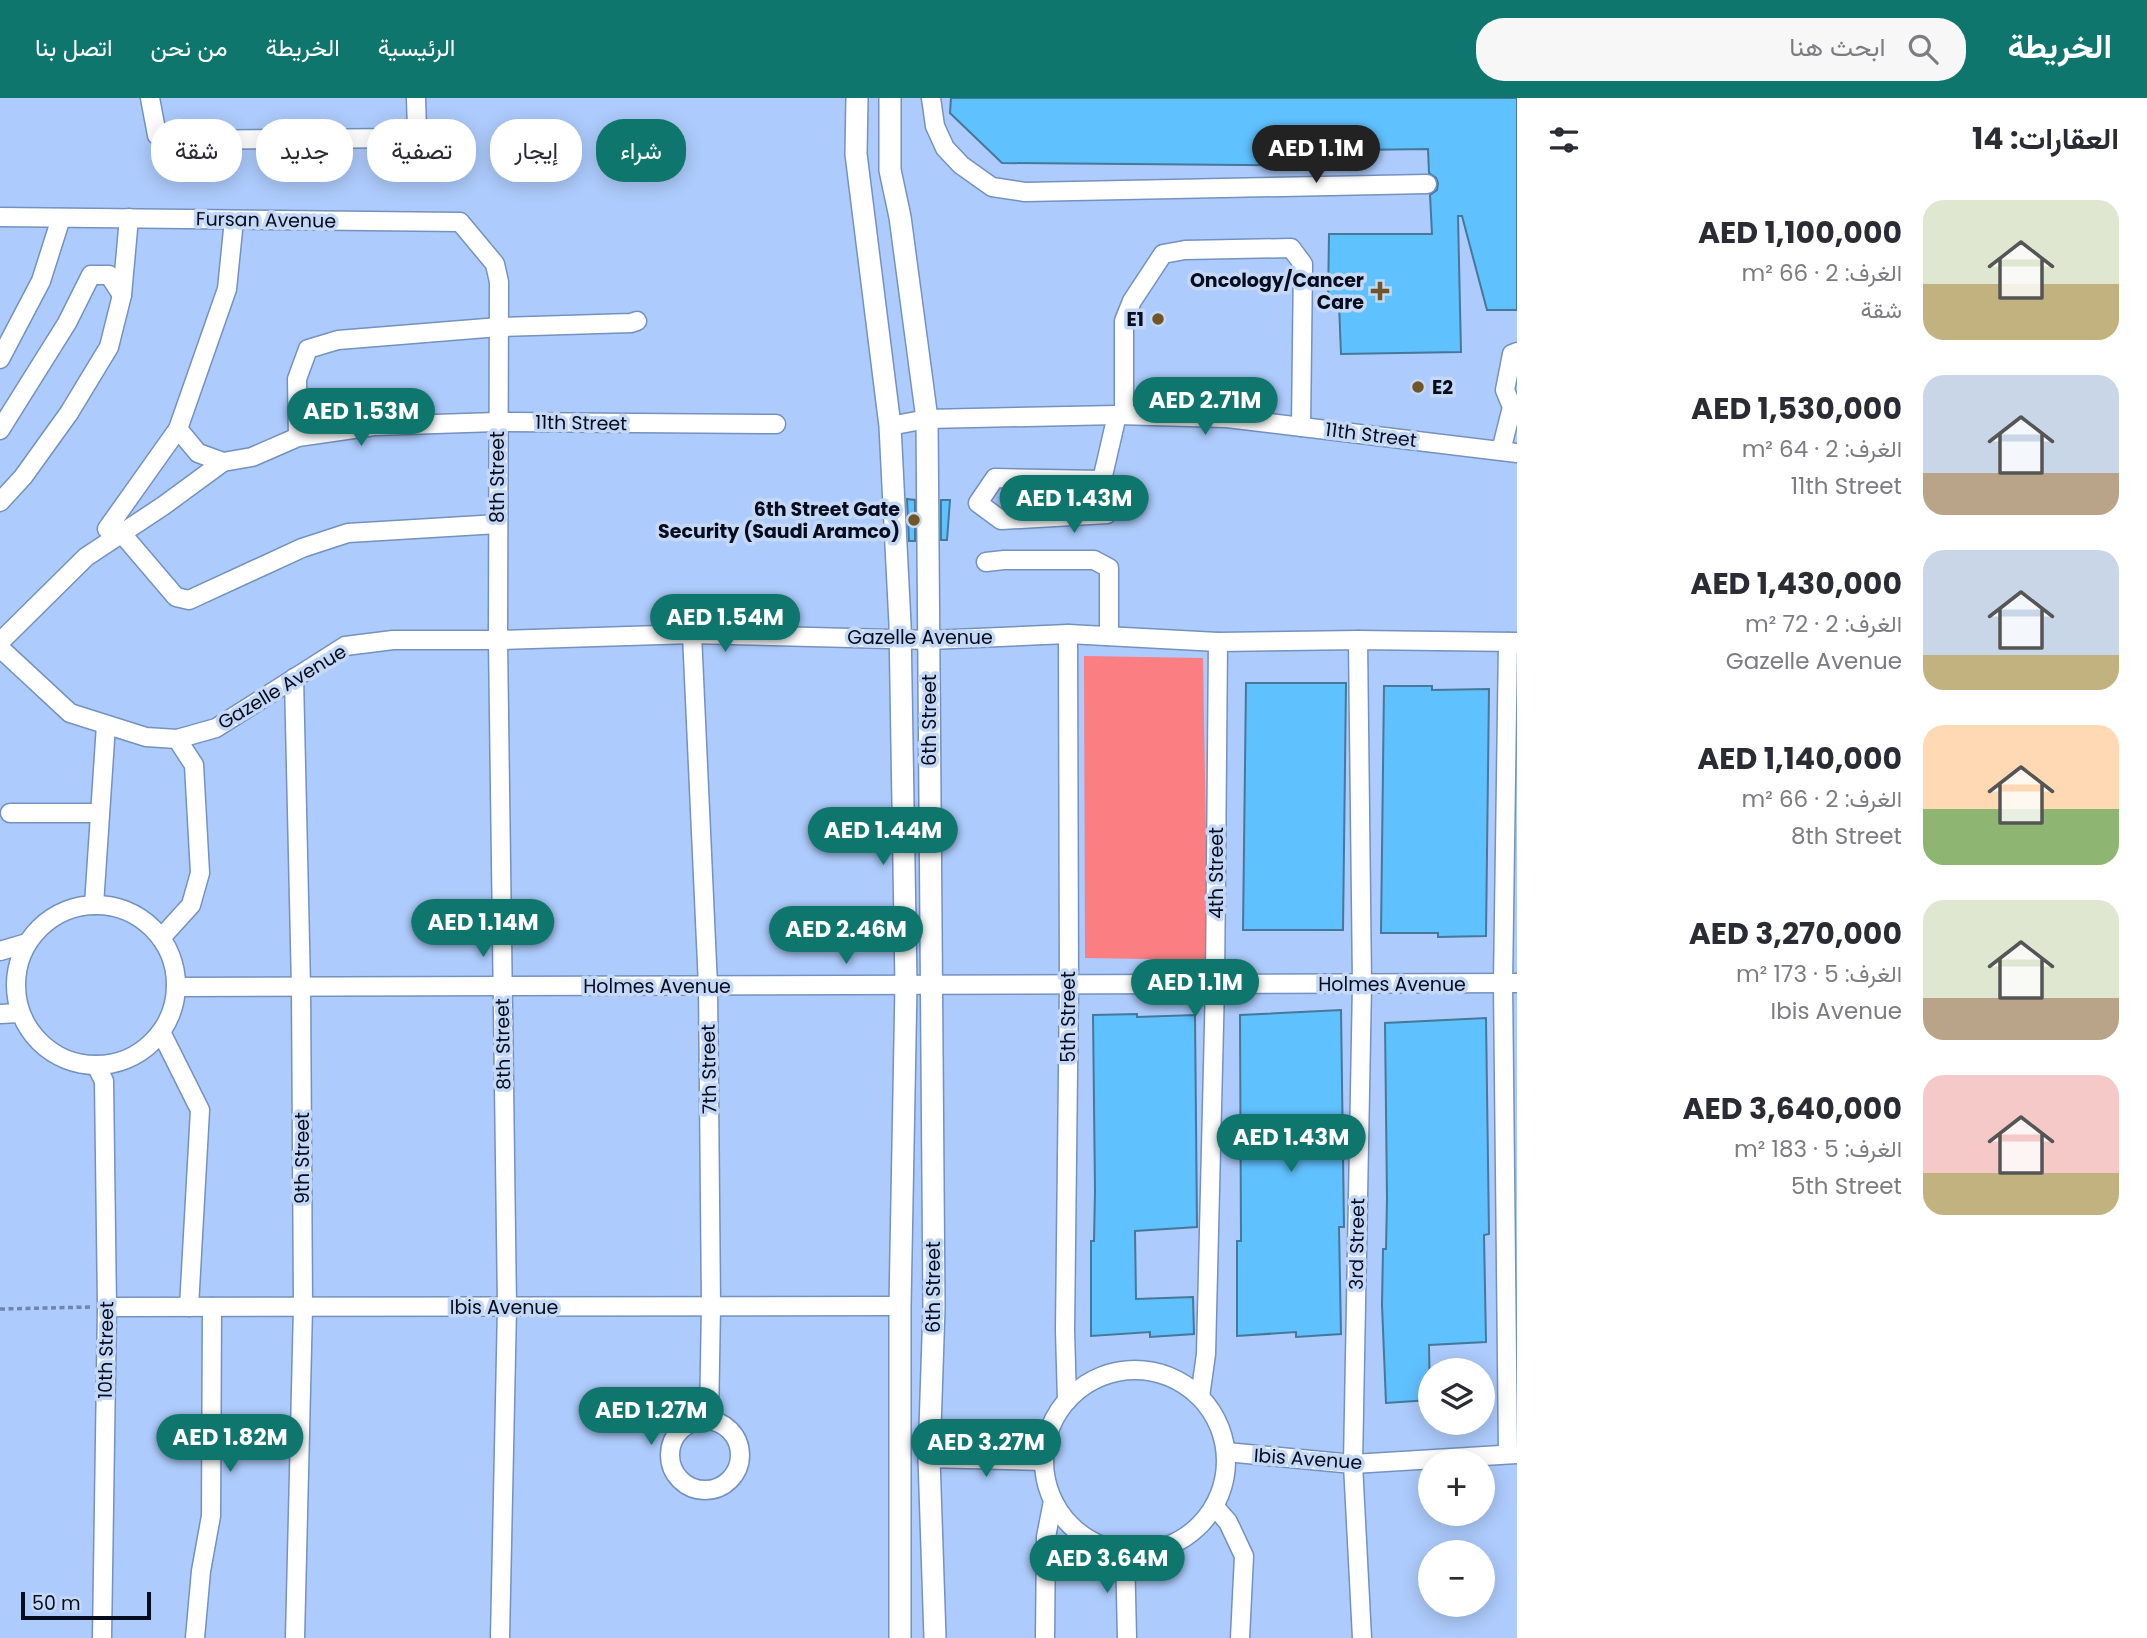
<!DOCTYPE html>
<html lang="ar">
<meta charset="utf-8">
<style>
:root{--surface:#fff;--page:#f7f7f7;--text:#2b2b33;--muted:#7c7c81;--accent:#0f766e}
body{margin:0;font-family:Poppins,Vazirmatn,sans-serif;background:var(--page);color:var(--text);direction:rtl;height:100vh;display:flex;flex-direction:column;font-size:26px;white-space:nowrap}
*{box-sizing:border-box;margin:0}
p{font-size:23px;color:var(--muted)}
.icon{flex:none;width:38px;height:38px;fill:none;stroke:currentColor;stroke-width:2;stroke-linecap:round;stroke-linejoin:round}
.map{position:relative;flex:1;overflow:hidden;direction:ltr}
.drawer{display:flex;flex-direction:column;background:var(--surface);width:630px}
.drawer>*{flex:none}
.hud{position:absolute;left:21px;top:21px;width:665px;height:63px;direction:rtl;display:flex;gap:14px}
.controls{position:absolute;left:1418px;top:1260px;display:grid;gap:14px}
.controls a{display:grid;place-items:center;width:77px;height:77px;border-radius:50%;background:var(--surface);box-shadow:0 4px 18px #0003;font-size:35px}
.scale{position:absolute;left:21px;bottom:18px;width:130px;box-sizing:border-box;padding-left:7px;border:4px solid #040c1d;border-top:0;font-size:19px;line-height:24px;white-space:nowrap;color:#040c1d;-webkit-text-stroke:5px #c5d8f6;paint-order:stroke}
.price{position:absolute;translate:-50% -60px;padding:0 16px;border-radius:24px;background:var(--accent);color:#fff;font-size:23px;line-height:46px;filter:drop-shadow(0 2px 4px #0008)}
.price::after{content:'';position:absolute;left:50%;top:42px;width:21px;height:16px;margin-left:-10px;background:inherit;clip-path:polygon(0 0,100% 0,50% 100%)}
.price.current{background:#222;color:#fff}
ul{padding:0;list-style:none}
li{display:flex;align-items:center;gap:21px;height:175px;padding:0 28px}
li span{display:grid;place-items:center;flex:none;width:196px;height:140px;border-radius:21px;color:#555}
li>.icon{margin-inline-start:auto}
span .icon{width:84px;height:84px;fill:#fffc;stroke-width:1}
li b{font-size:30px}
h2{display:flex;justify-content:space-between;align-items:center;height:84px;padding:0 28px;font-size:30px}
.tag{padding:0 24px;border-radius:28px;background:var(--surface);box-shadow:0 4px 18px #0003;font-size:24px;line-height:63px}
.tag.current{background:var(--accent);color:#fff}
header{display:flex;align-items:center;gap:42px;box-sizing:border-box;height:98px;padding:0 35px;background:var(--accent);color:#fff}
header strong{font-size:33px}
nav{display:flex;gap:38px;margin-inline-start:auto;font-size:24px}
.search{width:490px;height:63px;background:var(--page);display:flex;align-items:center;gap:18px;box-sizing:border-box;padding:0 24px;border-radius:28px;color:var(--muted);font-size:26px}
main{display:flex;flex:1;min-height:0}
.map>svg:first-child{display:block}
.green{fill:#fa7e82}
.building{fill:#60c1ff;stroke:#45789a;stroke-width:2}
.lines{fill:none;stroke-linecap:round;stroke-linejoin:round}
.minor-casing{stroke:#7491bf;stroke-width:21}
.major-casing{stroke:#7491bf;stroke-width:24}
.path{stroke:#6f85aa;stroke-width:3.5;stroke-dasharray:5 3.5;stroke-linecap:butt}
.minor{stroke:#fff;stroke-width:18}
.major{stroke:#fff;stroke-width:21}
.poi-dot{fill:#6f5527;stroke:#c5d8f6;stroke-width:2.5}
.labels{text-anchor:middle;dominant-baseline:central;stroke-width:7;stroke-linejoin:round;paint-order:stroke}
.street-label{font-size:19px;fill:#040c1d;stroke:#c5d8f6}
.poi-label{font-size:19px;font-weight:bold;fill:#040c1d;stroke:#c5d8f6;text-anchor:end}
</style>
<header>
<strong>الخريطة</strong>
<div class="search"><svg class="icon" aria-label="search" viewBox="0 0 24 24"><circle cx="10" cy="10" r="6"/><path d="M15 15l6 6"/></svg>ابحث هنا</div>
<nav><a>الرئيسية</a><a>الخريطة</a><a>من نحن</a><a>اتصل بنا</a></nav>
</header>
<main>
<section class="drawer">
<h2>العقارات: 14<svg class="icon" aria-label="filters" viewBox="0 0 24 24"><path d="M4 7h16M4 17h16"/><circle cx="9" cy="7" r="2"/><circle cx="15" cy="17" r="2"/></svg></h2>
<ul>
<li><span style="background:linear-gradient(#dfe7d0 60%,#c2b280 0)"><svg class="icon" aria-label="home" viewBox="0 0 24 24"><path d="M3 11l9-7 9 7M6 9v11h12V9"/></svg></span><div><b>AED 1,100,000</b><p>الغرف: 2 · 66 m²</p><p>شقة</p></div></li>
<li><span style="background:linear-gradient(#c9d6e8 70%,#b9a48a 0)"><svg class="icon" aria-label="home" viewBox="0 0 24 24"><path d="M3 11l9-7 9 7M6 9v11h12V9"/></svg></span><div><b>AED 1,530,000</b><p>الغرف: 2 · 64 m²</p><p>11th Street</p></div></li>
<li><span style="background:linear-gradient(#c9d6e8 75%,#c2b280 0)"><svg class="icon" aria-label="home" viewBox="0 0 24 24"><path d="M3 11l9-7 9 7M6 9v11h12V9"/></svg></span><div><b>AED 1,430,000</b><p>الغرف: 2 · 72 m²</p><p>Gazelle Avenue</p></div></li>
<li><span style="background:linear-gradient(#ffd9b3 60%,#8fb573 0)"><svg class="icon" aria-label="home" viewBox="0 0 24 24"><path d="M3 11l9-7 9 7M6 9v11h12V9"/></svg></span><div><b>AED 1,140,000</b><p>الغرف: 2 · 66 m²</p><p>8th Street</p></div></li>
<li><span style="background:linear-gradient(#dfe7d0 70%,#b9a48a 0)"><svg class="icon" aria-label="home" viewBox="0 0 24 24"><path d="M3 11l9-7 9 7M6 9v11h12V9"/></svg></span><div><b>AED 3,270,000</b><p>الغرف: 5 · 173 m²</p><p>Ibis Avenue</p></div></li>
<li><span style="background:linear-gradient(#f6c9c9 70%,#c2b280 0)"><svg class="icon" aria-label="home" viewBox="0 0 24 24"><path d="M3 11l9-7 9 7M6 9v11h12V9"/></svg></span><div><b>AED 3,640,000</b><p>الغرف: 5 · 183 m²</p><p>5th Street</p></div></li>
</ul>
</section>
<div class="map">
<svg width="1517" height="1540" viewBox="0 0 1517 1540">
<rect width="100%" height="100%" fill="#adcbfc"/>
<!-- green -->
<path class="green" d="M1084,558L1203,560L1208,862L1085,860Z"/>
<!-- building -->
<g class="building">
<path d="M951,0H1517V212H1487L1462,118H1458L1461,254L1341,256L1339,206L1328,205L1329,136H1432L1430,97L1437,92L1438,85L1436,80L1429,75L1428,51L1358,52L1353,68L1002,65L950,15Z"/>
<path d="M907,401L915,402V443H909Z"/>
<path d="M941,402H950L947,442H941Z"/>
<path d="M1246,585H1346L1343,832H1243Z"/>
<path d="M1384,588H1432V592L1489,591L1486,838L1438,839V835H1381Z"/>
<path d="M1341,912L1344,1129H1339L1341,1236L1296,1239V1234L1237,1238V1143H1241L1240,917Z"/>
<path d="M1137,916V919L1195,917L1197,1129L1135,1133L1136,1201L1193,1199L1194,1236L1150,1239V1234L1091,1238V1143H1094L1095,1092L1093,917Z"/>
<path d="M1486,920L1489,1136L1484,1137L1486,1244L1429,1247L1430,1302L1386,1305L1382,1207L1383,1151H1386L1387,1100L1385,925Z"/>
</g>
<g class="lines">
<!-- minor casing -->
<g class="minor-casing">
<g id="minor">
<path d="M150,0L157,37L172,42L405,40L417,33L416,0"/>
<path d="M931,0L935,28L945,50L961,67L992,89L1025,94L1427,86"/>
<path d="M0,119L460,124L495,166L499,184L498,542L507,1209L500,1540"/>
<path d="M0,261L41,183L61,120"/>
<path d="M1124,317V223L1132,203L1163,156L1185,152L1291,150L1303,166L1301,329"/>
<path d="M890,328L927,321L1117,317L1227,320L1517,355"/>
<path d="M178,331L198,355L223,364"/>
<path d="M0,332L67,225L91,177H109L122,197"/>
<path d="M298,339L297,281L308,251L338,242L499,229L631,225L637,223"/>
<path d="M1501,353L1512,309L1505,292L1512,256L1517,254"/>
<path d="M1102,382L995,380L978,405L1001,422L1107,416V386L1102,382L1117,317"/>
<path d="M0,404L23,379L69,315L109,249L122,197L129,120"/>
<path d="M112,424L176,499L189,502L302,450L348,435L498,426"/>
<path d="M107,431L178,331L227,191L234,122"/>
<path d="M986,464L1004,462H1094L1109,470V538"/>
<path d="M692,536L708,888L711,1208L709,1322"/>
<path d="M1358,542L1362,886L1353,1366L1362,1540"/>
<path d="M0,544L86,459L163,408L223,364L252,359L298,339L374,328L497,324L776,326"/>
<path d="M1508,544L1503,885L1508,1356"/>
<path d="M0,550L70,615L146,639L177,641L216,630L345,548L393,542H498L692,536L929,542L1068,536L1218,544L1358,542L1517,544"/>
<path d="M294,580L301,889L303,1209L295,1540"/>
<path d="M10,715H100"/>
<circle cx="96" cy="887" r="80"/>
<path d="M94,807L106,627"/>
<path d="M161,840L191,807L200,775L194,667L177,641"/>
<path d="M0,853L27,845"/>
<path d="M176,889L1517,885"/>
<path d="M0,916L20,915"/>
<path d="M161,934L200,1012L189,1209"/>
<path d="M96,967L104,983L107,1209L102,1540"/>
<path d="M107,1209L900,1208"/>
<circle cx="1135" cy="1363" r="91"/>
<path d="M1200,1299L1206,1256L1215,886L1218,544"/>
<path d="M1067,1303L1065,1232L1069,887L1068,536"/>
<circle cx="705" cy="1357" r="35"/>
<path d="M1226,1354L1353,1366L1517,1356"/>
<path d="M929,1360L1044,1363"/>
<path d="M1214,1408L1228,1424L1244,1458L1240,1540"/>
<path d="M1125,1453L1127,1540"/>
<path d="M195,1540L201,1473L211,1418L212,1209"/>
<path d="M1045,1540L1046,1439L1053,1403L1056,1409"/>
</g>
</g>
<!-- major casing -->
<g class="major-casing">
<g id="major">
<path d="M857,0L856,56L890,328L900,526L906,887L900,1208V1540"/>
<path d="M890,0V72L900,119L927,321L934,1210L929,1360L935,1540"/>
</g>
</g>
<!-- path -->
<path class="path" d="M0,1211L91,1209"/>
<!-- minor -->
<use href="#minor" class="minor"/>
<!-- major -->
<use href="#major" class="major"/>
</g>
<!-- markers -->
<g class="poi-dot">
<path d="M1376.5 182.5h7v7h7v7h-7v7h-7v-7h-7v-7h7z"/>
<circle cx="1158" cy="221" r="7"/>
<circle cx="1418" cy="289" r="7"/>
<circle cx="914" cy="422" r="7"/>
</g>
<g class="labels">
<!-- street labels -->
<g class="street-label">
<text transform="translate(266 122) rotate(1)">Fursan Avenue</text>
<text transform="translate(581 325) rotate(1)">11th Street</text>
<text transform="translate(1371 337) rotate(7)">11th Street</text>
<text transform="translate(497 379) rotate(-90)">8th Street</text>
<text x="920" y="539">Gazelle Avenue</text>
<text transform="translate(282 589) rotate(-31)">Gazelle Avenue</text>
<text transform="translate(929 622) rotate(-90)">6th Street</text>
<text transform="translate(1216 775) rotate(-90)">4th Street</text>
<text x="1392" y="886">Holmes Avenue</text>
<text x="657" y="888">Holmes Avenue</text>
<text transform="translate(1068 919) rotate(-90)">5th Street</text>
<text transform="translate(503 946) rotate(-91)">8th Street</text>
<text transform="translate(709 971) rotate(-91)">7th Street</text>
<text transform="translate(302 1060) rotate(-90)">9th Street</text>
<text transform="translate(1357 1146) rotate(-89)">3rd Street</text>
<text transform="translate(933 1189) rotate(-90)">6th Street</text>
<text x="504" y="1209">Ibis Avenue</text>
<text transform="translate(106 1252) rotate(-89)">10th Street</text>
<text transform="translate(1308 1361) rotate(4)">Ibis Avenue</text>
</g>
<!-- poi labels -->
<g class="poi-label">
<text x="1364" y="182">Oncology/Cancer<tspan x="1364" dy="22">Care</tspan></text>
<text x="1144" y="221">E1</text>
<text x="1432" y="289" text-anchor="start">E2</text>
<text x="900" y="411">6th Street Gate<tspan x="900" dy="22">Security (Saudi Aramco)</tspan></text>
</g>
</g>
</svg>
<div class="controls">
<a><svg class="icon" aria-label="layers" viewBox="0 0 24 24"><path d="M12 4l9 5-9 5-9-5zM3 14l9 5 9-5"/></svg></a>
<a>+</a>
<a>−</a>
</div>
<div class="scale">50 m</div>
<b class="price current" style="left:1316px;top:87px">AED 1.1M</b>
<b class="price" style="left:1205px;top:339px">AED 2.71M</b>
<b class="price" style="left:361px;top:350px">AED 1.53M</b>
<b class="price" style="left:1074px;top:437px">AED 1.43M</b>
<b class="price" style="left:725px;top:556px">AED 1.54M</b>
<b class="price" style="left:883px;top:769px">AED 1.44M</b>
<b class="price" style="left:483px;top:861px">AED 1.14M</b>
<b class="price" style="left:846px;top:868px">AED 2.46M</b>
<b class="price" style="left:1195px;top:921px">AED 1.1M</b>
<b class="price" style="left:1291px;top:1076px">AED 1.43M</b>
<b class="price" style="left:651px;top:1349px">AED 1.27M</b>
<b class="price" style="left:230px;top:1376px">AED 1.82M</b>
<b class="price" style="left:986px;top:1381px">AED 3.27M</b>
<b class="price" style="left:1107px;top:1497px">AED 3.64M</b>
<div class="hud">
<a class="tag current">شراء</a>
<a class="tag">إيجار</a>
<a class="tag">تصفية</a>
<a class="tag">جديد</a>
<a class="tag">شقة</a>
</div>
</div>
</main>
